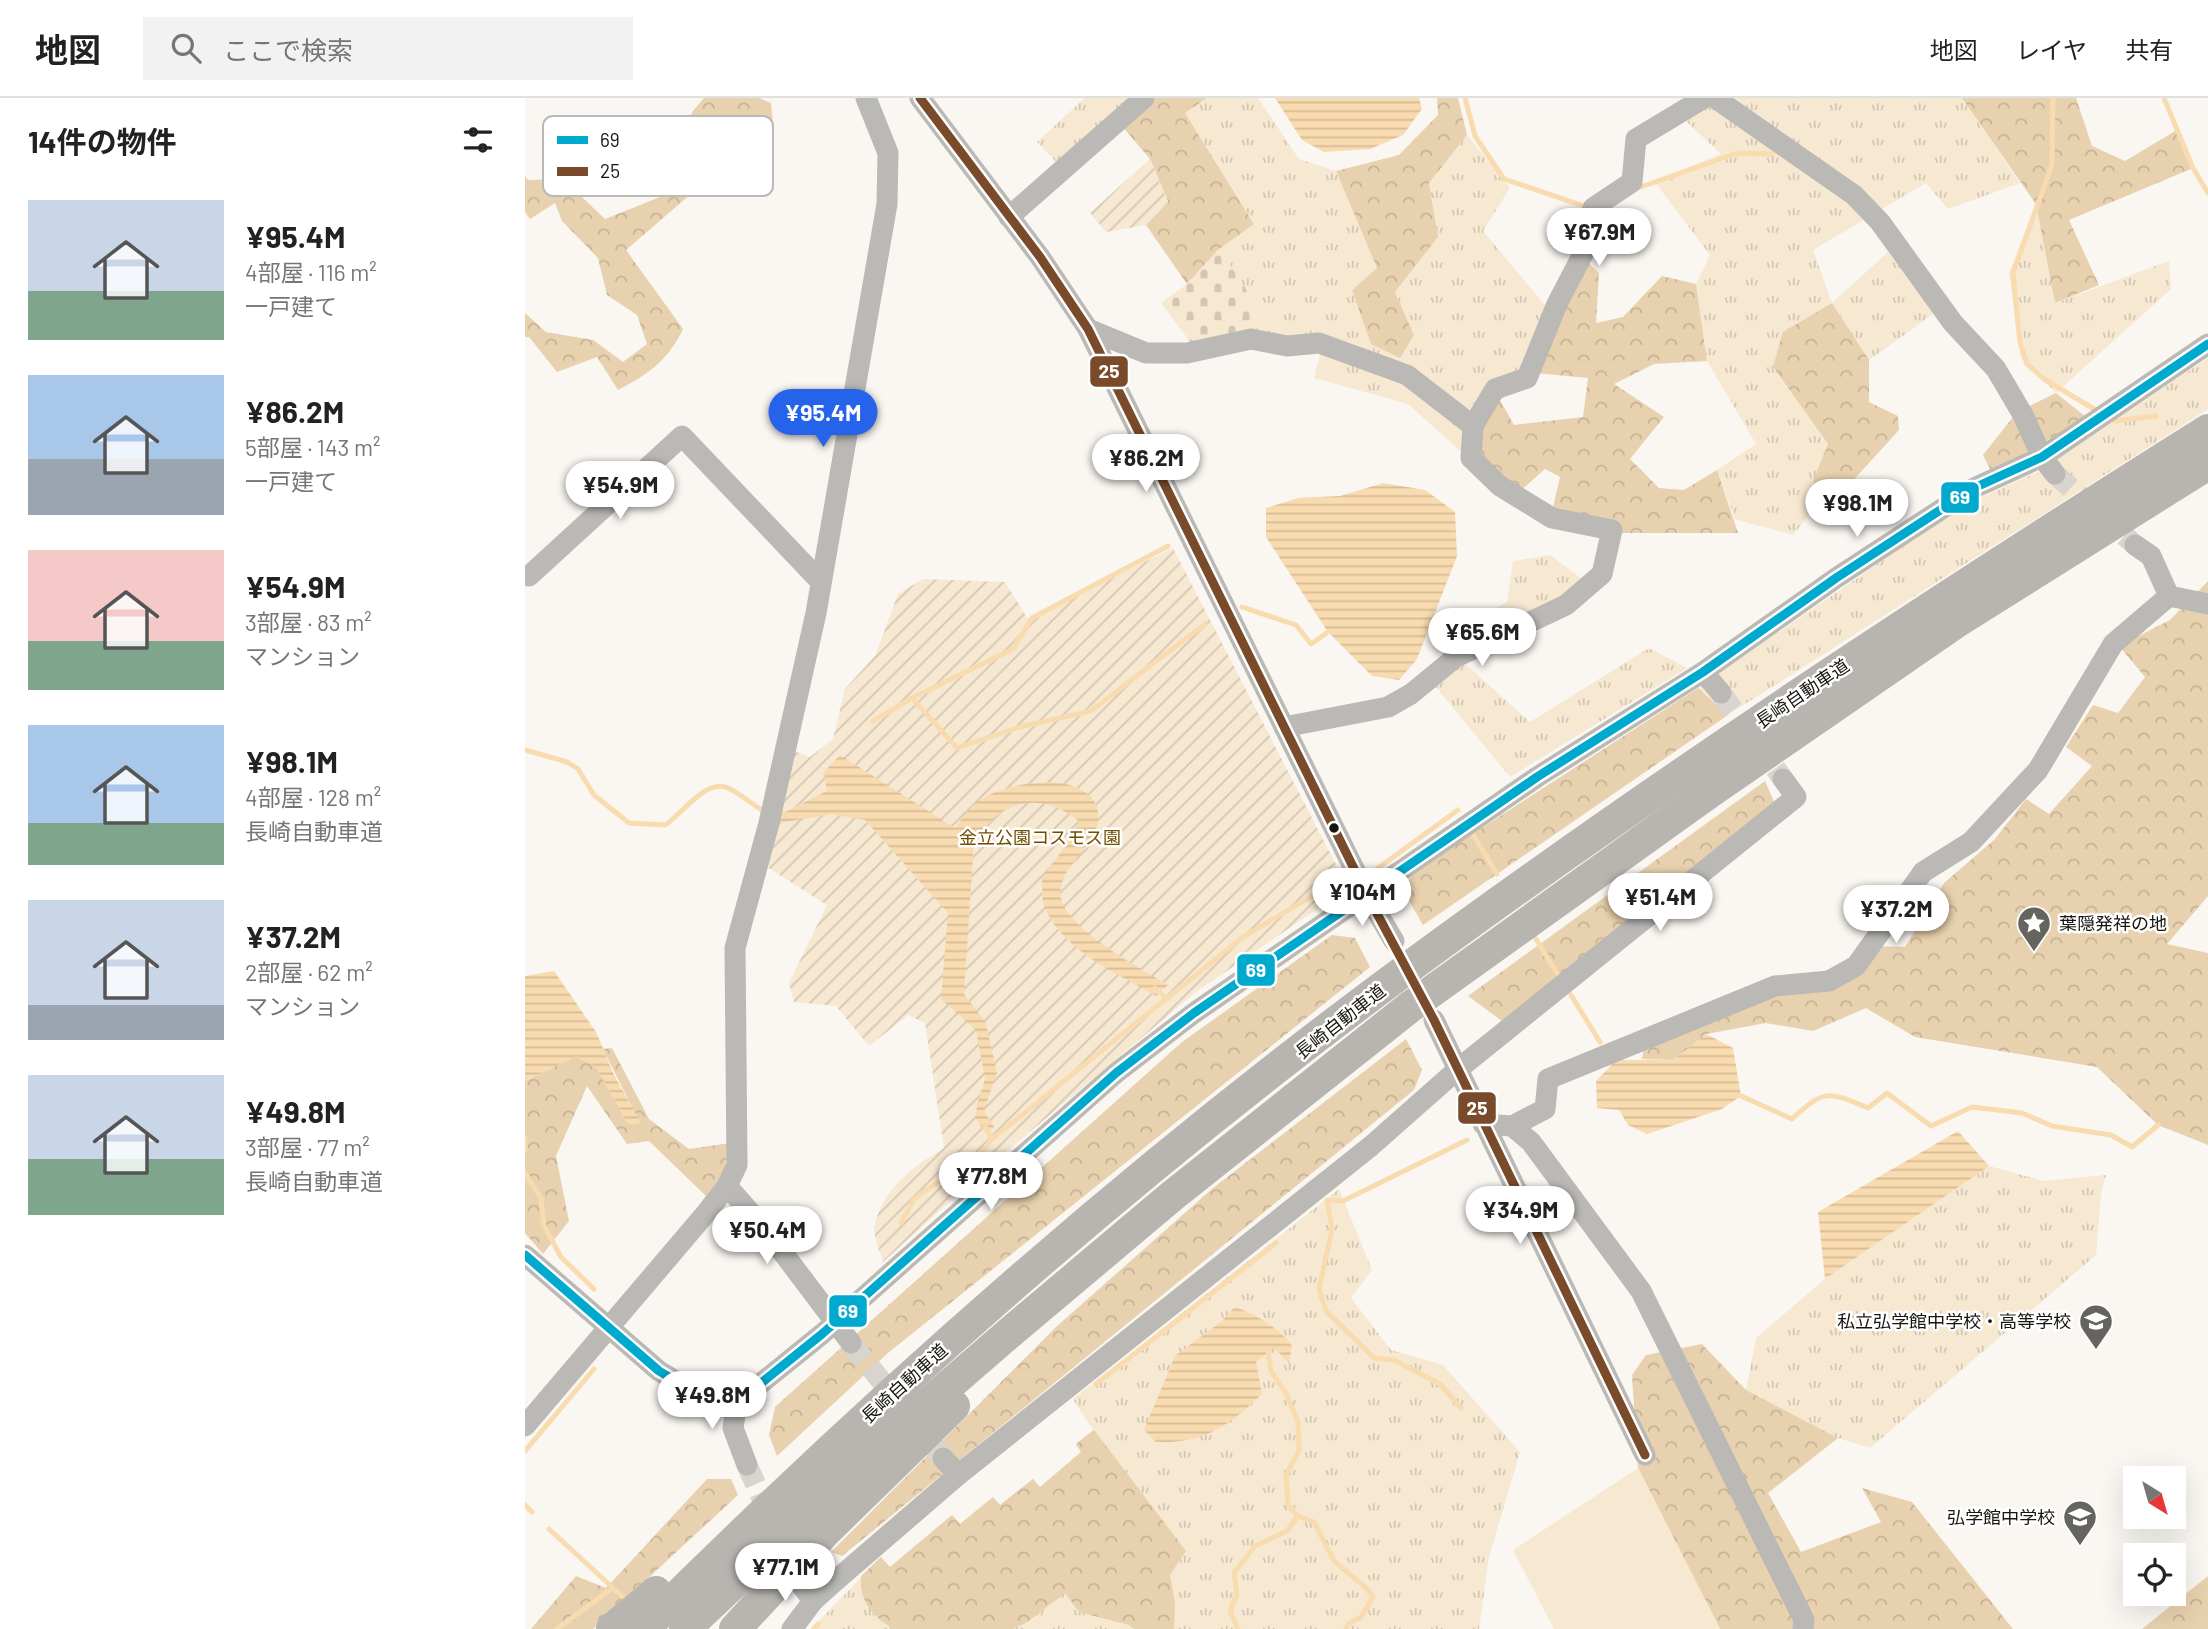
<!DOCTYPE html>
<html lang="ja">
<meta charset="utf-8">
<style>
:root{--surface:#fff;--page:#f2f2f2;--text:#222;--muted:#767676;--line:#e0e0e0;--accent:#2563eb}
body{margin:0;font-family:Barlow,"Noto Sans JP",sans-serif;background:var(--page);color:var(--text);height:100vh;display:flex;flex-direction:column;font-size:26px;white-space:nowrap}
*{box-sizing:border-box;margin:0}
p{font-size:23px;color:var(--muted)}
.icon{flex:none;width:38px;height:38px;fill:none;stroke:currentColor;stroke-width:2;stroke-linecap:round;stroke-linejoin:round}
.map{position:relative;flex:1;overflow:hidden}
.drawer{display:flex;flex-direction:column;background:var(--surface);width:525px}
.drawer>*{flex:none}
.needle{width:46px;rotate:143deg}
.controls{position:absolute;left:1598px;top:1368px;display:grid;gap:14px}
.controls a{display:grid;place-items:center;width:63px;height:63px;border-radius:0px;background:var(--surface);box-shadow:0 7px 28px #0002;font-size:35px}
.price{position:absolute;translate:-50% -60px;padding:0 16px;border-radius:24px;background:#fff;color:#222;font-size:23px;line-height:46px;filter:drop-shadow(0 2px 4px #0008)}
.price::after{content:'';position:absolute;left:50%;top:42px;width:21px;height:16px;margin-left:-10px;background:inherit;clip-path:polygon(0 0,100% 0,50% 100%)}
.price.current{background:var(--accent);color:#fff}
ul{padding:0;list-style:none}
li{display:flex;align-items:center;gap:21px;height:175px;padding:0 28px}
li span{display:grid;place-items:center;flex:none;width:196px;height:140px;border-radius:0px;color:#555}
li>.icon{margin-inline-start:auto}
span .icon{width:84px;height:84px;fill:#fffc;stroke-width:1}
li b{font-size:30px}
h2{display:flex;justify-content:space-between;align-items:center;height:84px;padding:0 28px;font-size:30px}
header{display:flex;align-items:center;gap:42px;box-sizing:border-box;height:98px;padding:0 35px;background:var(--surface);border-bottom:2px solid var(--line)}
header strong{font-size:33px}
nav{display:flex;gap:38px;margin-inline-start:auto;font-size:24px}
.search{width:490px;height:63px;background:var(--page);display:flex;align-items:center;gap:18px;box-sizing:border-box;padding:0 24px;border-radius:0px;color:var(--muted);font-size:26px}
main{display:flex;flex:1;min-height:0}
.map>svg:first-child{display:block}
.grass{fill:url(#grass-tufts)}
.forest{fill:url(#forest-crowns)}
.cemetery{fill:url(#cemetery-stones)}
.garden{fill:url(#garden-furrows)}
.pitch{fill:#f7e8d2}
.water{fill:url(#water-rules)}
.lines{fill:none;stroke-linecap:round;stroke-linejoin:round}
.stream{stroke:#f9dbb0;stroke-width:5}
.minor-tunnel{stroke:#d8d4cf;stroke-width:21;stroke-dasharray:21 10;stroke-linecap:butt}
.minor{stroke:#bab9b6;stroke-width:21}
.highway{stroke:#b8b5b1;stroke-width:32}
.bus-1-casing{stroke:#fff;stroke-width:14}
.bus-2-casing{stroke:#fff;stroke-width:14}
.bus-1{stroke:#00a9ce;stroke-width:9}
.bus-2{stroke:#7a4b2a;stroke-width:9}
.bus-dot{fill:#171510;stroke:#fff;stroke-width:2.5}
.labels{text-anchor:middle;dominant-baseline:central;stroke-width:5;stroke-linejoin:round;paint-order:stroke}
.street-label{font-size:18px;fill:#171510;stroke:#fff}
.park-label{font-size:18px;fill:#734d00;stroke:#fff}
.poi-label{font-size:18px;fill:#171510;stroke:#fff;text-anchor:end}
.key{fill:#fff;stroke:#b9b9b7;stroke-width:2}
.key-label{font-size:19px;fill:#171510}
.line-badge{stroke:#fff;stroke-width:2.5}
.badge-label{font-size:19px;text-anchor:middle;font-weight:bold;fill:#fff}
</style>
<header>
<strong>地図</strong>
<div class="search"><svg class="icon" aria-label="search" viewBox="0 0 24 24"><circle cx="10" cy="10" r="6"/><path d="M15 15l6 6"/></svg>ここで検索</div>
<nav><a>地図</a><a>レイヤ</a><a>共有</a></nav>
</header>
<main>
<section class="drawer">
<h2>14件の物件<svg class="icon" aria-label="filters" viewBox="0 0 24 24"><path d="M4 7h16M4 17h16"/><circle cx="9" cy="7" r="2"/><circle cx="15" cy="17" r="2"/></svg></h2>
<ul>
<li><span style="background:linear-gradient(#c9d6e8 65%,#7fa58c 0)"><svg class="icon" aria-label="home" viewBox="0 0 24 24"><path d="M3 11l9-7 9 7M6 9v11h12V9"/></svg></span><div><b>¥95.4M</b><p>4部屋 · 116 m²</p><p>一戸建て</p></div></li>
<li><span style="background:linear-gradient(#a9c7e8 60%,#9aa5b1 0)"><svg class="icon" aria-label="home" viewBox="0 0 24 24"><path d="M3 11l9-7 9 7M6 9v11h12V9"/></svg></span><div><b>¥86.2M</b><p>5部屋 · 143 m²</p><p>一戸建て</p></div></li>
<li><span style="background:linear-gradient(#f6c9c9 65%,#7fa58c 0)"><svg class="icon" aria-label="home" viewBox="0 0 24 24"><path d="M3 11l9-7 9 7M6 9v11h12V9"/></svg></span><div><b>¥54.9M</b><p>3部屋 · 83 m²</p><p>マンション</p></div></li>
<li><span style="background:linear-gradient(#a9c7e8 70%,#7fa58c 0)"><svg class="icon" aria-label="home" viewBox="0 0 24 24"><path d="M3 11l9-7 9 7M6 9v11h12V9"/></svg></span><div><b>¥98.1M</b><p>4部屋 · 128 m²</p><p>長崎自動車道</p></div></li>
<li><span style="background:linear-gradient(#c9d6e8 75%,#9aa5b1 0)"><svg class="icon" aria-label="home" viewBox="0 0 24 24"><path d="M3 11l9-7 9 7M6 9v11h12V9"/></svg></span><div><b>¥37.2M</b><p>2部屋 · 62 m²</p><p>マンション</p></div></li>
<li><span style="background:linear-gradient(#c9d6e8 60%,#7fa58c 0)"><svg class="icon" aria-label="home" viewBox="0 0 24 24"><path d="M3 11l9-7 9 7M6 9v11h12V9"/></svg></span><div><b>¥49.8M</b><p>3部屋 · 77 m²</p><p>長崎自動車道</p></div></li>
</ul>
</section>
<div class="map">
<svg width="1683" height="1531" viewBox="0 0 1683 1531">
<defs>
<pattern id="grass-tufts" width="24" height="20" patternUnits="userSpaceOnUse" patternTransform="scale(1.75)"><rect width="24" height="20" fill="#f7e8d2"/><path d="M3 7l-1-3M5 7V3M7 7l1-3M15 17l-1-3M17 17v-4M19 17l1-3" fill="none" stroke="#d3c6b3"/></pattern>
<pattern id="forest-crowns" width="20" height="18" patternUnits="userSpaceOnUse" patternTransform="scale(1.75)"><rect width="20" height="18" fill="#e8d1ae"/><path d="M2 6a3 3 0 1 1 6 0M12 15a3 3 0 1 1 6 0" fill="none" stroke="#c6b395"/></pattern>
<pattern id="cemetery-stones" width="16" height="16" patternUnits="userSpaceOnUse" patternTransform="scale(1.75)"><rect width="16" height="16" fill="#f7e8d2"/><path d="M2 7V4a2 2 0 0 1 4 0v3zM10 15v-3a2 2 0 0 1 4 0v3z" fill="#d3c6b3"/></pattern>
<pattern id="garden-furrows" width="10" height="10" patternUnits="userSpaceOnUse" patternTransform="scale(1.75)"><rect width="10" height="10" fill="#f7e8d2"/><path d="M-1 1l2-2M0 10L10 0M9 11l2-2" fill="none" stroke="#d3c6b3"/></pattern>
<pattern id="water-rules" width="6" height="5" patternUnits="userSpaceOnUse" patternTransform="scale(1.75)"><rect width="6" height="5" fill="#f9dbb0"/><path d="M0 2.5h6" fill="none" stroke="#d5bb96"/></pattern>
</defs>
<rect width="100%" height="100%" fill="#faf6f1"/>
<!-- grass -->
<g class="grass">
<path d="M560,0H604L535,68L512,44Z"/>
<path d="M682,0H733L774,61L811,73L852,170L827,192L846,246L889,237L870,194L913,139L904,85L942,37L985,90L958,133L1024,212L1000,274L967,288L942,359L883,306L789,280L796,253L734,235L721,191L694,151L729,125L660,15Z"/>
<path d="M1170,0H1437L1495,85L1423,111L1401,85L1288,152L1307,205L1363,154L1410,215L1344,262L1307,205L1248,270L1303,346L1289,383L1299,398L1268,437L1210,421L1192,372L1231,346L1182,263L1171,186L1185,157L1129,83L1196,56L1149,12Z"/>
<path d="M1511,106L1530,205L1644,163L1646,191L1531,295L1496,260L1484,175Z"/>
<path d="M1683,260V311L1203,617L1173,590L1438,407L1513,374Z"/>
<path d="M1025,457L1060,483L1032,505L929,556L934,530L982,504L988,463Z"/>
<path d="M1124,550L1162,570L985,679L906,583L935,561L1005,624Z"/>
<path d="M1464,1068L1519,1083L1581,1077L1576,1096L1571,1157L1345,1350L1313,1340L1221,1292L1231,1240L1300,1181Z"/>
<path d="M814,1091L847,1172L826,1200L866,1252L918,1267L995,1354L964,1459L954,1531H286L356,1459L365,1469L427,1417L435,1426L468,1399L475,1407L508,1381L515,1389L556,1354L551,1346L568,1332L548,1301Z"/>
</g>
<!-- forest -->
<g class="forest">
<path d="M179,0H234L246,5L248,25L101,152L158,231C144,261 123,277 93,292L72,259L32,274L4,239H0V215L21,234L68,242L98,264L122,246L112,217L82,197L73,160L37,123L30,105L5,121L0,114V78L3,82L38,81L80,121L140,97L159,77L148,50L168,13Z"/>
<path d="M604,0H682L660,15L729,126L694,151L662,186L621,127L643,103L625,61L591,21Z"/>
<path d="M912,0H933L942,37L904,85L913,139L870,194L889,237L875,260L846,246L827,192L852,170L811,73L874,57L913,17Z"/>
<path d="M1437,0H1551L1567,48L1600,63L1652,32L1668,70L1544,122L1574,187L1530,205L1511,106Z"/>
<path d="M1054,156L1074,175L1071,225L1098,219L1137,178L1171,186L1182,263L1129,266L1089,286L1139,319L1105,361L1134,390L1159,392L1192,372L1213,435H1091L1025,422L1035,379L1020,371L987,400L942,359L967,288L989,327L1058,319L1063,280L1000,274Z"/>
<path d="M1307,205L1344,262V304L1373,318L1374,332L1313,399L1299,398L1288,383L1303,346L1248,269L1258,234Z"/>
<path d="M1531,295L1561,319L1467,375L1458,357L1492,314Z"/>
<path d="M1683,483V798L1642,846L1683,855V1047L1633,1027L1572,969L1390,939L1341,910L1288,933L1241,925L1181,936L1149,962L1117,961L1120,942L1250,888L1304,883L1345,848L1380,849L1419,785L1470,741L1501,701L1524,716L1567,668L1541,649L1568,607L1593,615L1620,579L1594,548L1645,522Z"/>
<path d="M1173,590L1203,617L898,827L880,796L887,775Z"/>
<path d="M1240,683L1250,706L977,923L943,898Z"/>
<path d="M807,837L830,840L845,869L363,1255L252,1358L244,1337L250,1309L657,944Z"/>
<path d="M881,941L897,972L889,992L317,1458L306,1454L531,1229L688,1090Z"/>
<path d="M87,950L124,1021L164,1051L205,1045L199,1074L181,1098L124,1043L102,1046L62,988L31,1058L44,1123L18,1156L0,1135V983L51,958L72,970L103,1026L115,1025L78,951Z"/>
<path d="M1177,1246L1221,1292L1313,1340L1243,1395L1276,1454L1356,1424L1337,1390L1387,1404L1488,1531H1195L1113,1370L1107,1277L1121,1257Z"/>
<path d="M569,1332L661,1453L645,1477L650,1506L649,1531H609L604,1527L554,1514L540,1495L501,1525L488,1531H368C347,1517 334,1503 336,1478L356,1459L365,1469L427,1417L435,1426L468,1399L475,1407L508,1381L515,1389L556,1354L551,1346Z"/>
<path d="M182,1381H206L213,1397L68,1531H6L51,1478L81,1490Z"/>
<path d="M1683,1478V1531H1617Z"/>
</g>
<!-- cemetery -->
<path class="cemetery" d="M694,151L721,191L734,235L670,250L636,205L662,186Z"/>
<!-- garden -->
<g class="garden">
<path d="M625,61L643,104L621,127L581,134L565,115Z"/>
<path d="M648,450L823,790L671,894L463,1069L358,1164C355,1154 347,1136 350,1126C359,1089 389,1068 419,1050L400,925L383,917L344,948L311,908L269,904L264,885L302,807L242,769L269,653L285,659L308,641L320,591L350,558L373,496L398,481L480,484L503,521Z"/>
</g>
<!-- pitch -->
<path class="pitch" d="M1113,1370L1195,1531H1029L988,1452Z"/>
<!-- water -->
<g class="water">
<path d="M750,0H894L897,11L878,37L845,51L799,54L777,42Z"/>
<path d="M858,385L900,392L930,414L932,458L892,561L874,582L847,578L803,534L741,439V410L773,400L815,398Z"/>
<path d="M315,657L430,730C437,721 445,708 455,702C480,684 564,670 573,713C579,745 529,769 536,800C543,832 617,871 643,887L631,898C594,876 535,852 519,807C516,799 518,788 517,780L546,740L554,723C513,691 475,703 449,744L439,896L461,925L472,975L459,1012L469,1029L461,1036L451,1021L452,1007L460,981L451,932L416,901L423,815L340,722L307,716L249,726L251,713L260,714L302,693L299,674Z"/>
<path d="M29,873L71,934L89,977L116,1025L103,1026L72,970L51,958L0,983V878Z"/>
<path d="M1181,936L1208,950L1216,998L1197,1011L1122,1036L1103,1027L1094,1012L1072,1010L1071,983L1091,962H1148Z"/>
<path d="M1433,1033L1464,1068L1300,1181L1293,1114Z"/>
<path d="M710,1209C731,1217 754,1229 767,1248L764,1265L749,1250L731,1264L737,1296C704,1328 678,1346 631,1344L619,1332L650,1258L697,1223Z"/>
</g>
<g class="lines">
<!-- stream -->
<g class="stream">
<path d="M940,0L950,38L979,81L1062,109"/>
<path d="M1528,0L1527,67L1488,175L1495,245L1502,266L1519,281L1574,314"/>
<path d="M1639,0L1668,70L1683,95"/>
<path d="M1116,89L1212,55L1247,56"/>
<path d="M1586,321L1590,323L1631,318"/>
<path d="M717,509L771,527L786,546L803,534"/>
<path d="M387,600L488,551L507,520L643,448"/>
<path d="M348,623L387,600L432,650L495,629L566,613L680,526"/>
<path d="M0,652L42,664L53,671L69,697L104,725L140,727C157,716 181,680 203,690C216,696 228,707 240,714"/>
<path d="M947,735L972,776"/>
<path d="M849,773L933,712"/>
<path d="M1011,841L1033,877"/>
<path d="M630,890L642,901"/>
<path d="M1046,897L1075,944"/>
<path d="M1216,998L1267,1021C1299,991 1304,993 1343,1010L1362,995L1406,1028L1447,1009L1497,1015L1527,1028L1586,1037L1607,1049L1633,1027"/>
<path d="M460,1028L467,1041"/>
<path d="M0,1040V1052"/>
<path d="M0,1075L16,1100L19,1128L36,1159L69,1191"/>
<path d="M376,1125L389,1101L410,1086L441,1073L467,1041L718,839L792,795L814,787"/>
<path d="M743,1253L746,1273L761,1295L773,1324L774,1353L761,1377L763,1407L773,1418L789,1424L809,1463L841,1490L848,1499L836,1519L823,1526L821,1531"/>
<path d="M571,1286L751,1145"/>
<path d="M936,1310L915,1286L869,1262L849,1260L801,1213L794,1191L807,1131L802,1102L818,1103L942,1042"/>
<path d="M0,1353L69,1271"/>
<path d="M0,1407L7,1414"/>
<path d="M24,1431L100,1501"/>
<path d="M32,1531L86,1491"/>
<path d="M289,1531L293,1526"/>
<path d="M713,1531L705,1513L712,1496L709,1475L730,1448L762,1433L773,1418"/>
</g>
<!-- minor-tunnel -->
<g class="minor-tunnel">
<path d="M1530,376L1610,447"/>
<path d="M1196,595L1258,681"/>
<path d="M326,1245L418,1360"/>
<path d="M222,1367L247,1423"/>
</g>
<!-- minor -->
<g class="minor">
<path d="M395,0L515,159L563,231L841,795L869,843"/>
<path d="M1190,0L1329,97L1355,124L1428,225L1471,271L1498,317L1517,359L1530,376"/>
<path d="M484,119L619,0"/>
<path d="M563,231L621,255H662L726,241L762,248L794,245L882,277L948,328L946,360L975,388L1027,420L1087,432L1077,476L1041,507L931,559L886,596L863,609L759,629"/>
<path d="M948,328L970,291L1002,280L1032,206L1058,156L1068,110L1107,84L1111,41L1179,0"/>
<path d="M1610,447L1626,458L1644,498"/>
<path d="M4,478L157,338L296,484"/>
<path d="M1644,498L1683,506"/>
<path d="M1178,574L1196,595"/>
<path d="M909,922L1120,1357"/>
<path d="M958,1026L987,1028L1020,1011L1023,981L1250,888L1304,883L1331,868L1398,774L1446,744L1513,672L1588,546L1644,498"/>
<path d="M987,1028L1006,1044L1116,1193L1279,1522L1278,1531"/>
<path d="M202,1088L240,1131L326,1245"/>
<path d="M0,1157L134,1273L161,1289L195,1293L235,1286L297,1236L591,975L669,915L1012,679L1178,574L1311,480L1449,390L1517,359L1683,246"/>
<path d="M214,1292L208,1330L222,1367"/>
<path d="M0,1328L182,1114L202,1088L212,1067L210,850L244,725L291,515L362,106L363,55L341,0"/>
<path d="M418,1360L433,1377"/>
<path d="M275,1485L288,1503"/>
<path d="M267,1531L288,1503L309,1484L433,1377L846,1048L932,972L1271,699L1258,681"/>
</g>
<!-- highway -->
<g class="highway">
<path d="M87,1531L131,1494"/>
<path d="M119,1531C351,1301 598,1082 860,887C1126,690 1403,508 1683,332"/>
<path d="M160,1531L355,1347L482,1237L647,1098L885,909L1185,694L1430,525L1683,366"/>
<path d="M210,1531L299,1435L429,1308"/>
</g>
<!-- bus-1 casing -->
<g class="bus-1-casing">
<path id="bus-1" d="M0,1157L134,1273L161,1289L195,1293L235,1286L297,1236L591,975L669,915L1012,679L1178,574L1311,480L1449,390L1517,359L1683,246"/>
</g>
<!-- bus-2 casing -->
<g class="bus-2-casing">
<path id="bus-2" d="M395,0L515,159L563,231L841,795L909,922L1120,1357"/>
</g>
<!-- bus-1 -->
<use href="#bus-1" class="bus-1"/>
<!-- bus-2 -->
<use href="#bus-2" class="bus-2"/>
</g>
<!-- icons -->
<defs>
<g id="sight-pin" transform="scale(1.75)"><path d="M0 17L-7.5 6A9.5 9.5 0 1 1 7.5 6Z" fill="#66645f" stroke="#fff"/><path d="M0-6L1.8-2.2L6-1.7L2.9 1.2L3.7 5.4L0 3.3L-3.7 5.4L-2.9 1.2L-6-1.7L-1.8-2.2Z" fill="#fff"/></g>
<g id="school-pin" transform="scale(1.75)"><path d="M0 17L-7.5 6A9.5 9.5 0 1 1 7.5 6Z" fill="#66645f" stroke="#fff"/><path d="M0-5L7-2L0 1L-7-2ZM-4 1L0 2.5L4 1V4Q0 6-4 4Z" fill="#fff"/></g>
</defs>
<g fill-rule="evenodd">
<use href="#sight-pin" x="1509" y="825"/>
<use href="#school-pin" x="1571" y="1223"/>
<use href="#school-pin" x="1555" y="1419"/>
</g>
<!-- markers -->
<circle class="bus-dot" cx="809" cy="730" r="6"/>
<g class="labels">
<!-- street labels -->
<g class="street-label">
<text transform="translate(1277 595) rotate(-34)">長崎自動車道</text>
<text transform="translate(815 923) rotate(-38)">長崎自動車道</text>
<text transform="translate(379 1285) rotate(-42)">長崎自動車道</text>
</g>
<!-- park labels -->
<g class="park-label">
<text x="515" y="739">金立公園コスモス園</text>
</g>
<!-- poi labels -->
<g class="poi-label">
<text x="1534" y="825" text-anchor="start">葉隠発祥の地</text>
<text x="1546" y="1223">私立弘学館中学校・高等学校</text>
<text x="1530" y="1419">弘学館中学校</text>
</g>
</g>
<!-- legend -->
<rect x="18" y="18" width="230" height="80" rx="10" class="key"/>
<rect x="32" y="38" width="31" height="8" fill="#00a9ce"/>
<rect x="32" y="69" width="31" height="9" fill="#7a4b2a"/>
<g class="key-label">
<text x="75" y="49">69</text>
<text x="75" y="80">25</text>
</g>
<g class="line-badge">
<rect x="564" y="257" width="40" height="33" rx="7" fill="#7a4b2a"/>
<rect x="1415" y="383" width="40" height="33" rx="7" fill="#00a9ce"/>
<rect x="711" y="855" width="40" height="34" rx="7" fill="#00a9ce"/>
<rect x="932" y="993" width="40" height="34" rx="7" fill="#7a4b2a"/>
<rect x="303" y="1196" width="40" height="34" rx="7" fill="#00a9ce"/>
</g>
<g class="badge-label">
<text x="584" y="280">25</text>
<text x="1435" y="406">69</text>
<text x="731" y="879">69</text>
<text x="952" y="1017">25</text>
<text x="323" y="1220">69</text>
</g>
</svg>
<div class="controls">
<a><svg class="needle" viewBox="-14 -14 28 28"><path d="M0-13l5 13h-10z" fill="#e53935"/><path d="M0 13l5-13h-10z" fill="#767676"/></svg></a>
<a><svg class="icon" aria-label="locate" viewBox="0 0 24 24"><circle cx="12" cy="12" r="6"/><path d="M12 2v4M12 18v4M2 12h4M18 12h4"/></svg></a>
</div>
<b class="price" style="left:1074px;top:170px">¥67.9M</b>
<b class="price current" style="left:298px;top:351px">¥95.4M</b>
<b class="price" style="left:621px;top:396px">¥86.2M</b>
<b class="price" style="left:95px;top:423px">¥54.9M</b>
<b class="price" style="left:1332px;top:441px">¥98.1M</b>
<b class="price" style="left:957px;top:570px">¥65.6M</b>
<b class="price" style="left:837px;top:830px">¥104M</b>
<b class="price" style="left:1135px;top:835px">¥51.4M</b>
<b class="price" style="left:1371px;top:847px">¥37.2M</b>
<b class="price" style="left:466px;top:1114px">¥77.8M</b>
<b class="price" style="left:995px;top:1148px">¥34.9M</b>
<b class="price" style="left:242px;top:1168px">¥50.4M</b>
<b class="price" style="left:187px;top:1333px">¥49.8M</b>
<b class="price" style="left:260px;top:1505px">¥77.1M</b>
</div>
</main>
